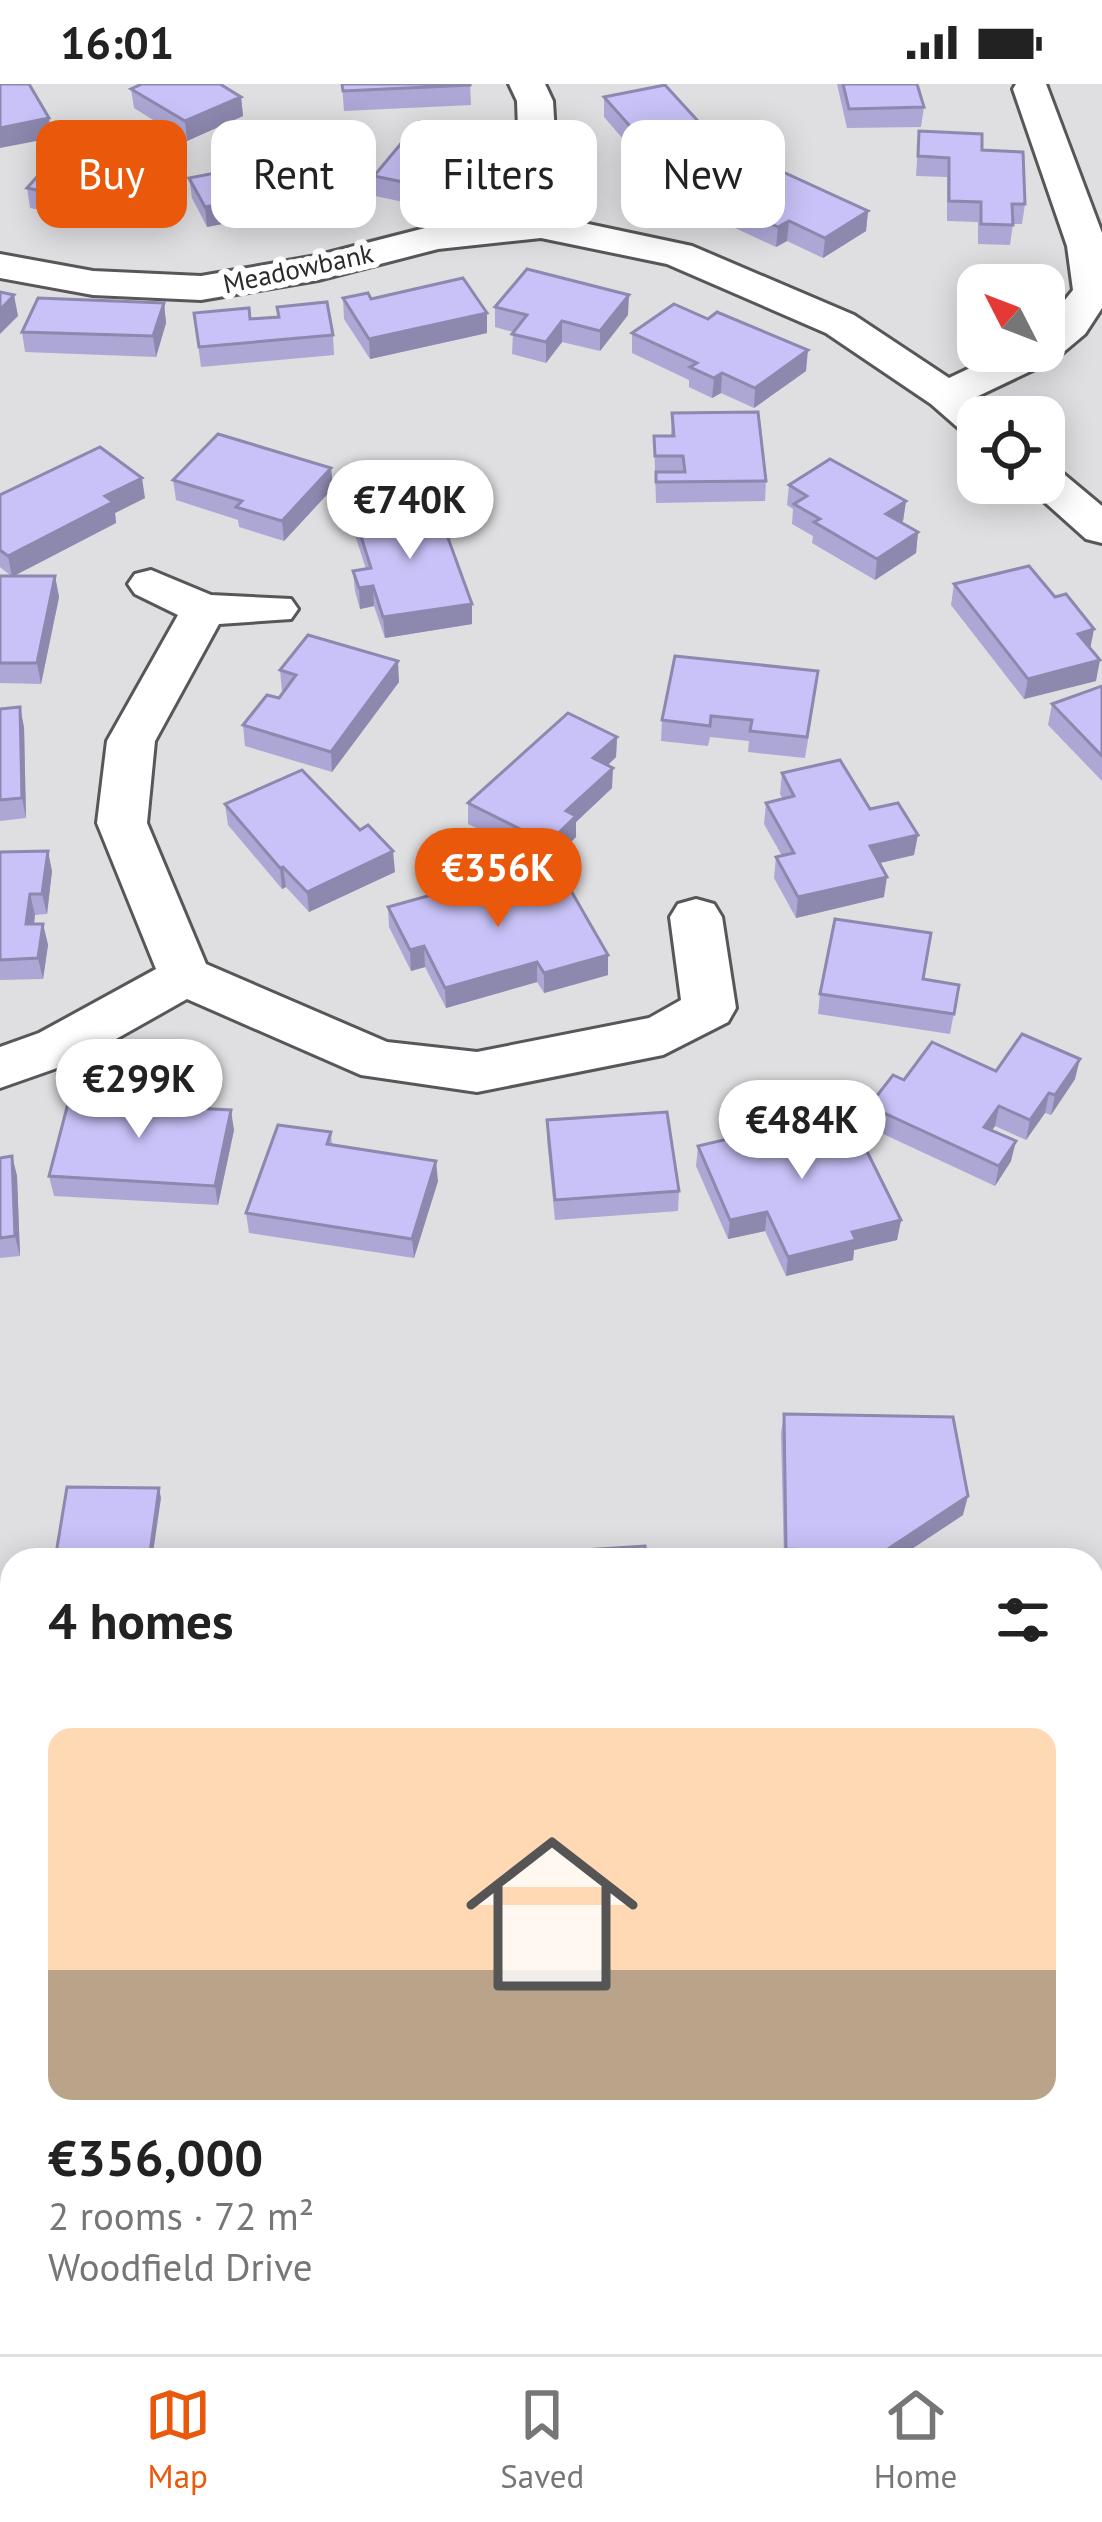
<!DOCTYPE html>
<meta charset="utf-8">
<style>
:root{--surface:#fff;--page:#f6f6f6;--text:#222;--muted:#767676;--line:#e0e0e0;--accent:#ea580c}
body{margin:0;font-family:"PT Sans",sans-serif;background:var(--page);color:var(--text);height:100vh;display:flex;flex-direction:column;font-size:45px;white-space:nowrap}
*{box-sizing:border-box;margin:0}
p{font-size:39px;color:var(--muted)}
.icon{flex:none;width:66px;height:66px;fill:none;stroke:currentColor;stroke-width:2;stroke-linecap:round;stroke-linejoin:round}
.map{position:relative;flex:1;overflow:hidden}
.panel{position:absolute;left:0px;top:1464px;width:1104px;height:807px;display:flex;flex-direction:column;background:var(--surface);border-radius:36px 36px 0 0;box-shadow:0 6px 30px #0003}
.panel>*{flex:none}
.top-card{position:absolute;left:36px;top:36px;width:1032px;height:108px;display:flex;gap:24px}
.needle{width:78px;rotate:312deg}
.fabs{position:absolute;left:957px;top:180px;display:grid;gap:24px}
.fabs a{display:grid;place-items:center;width:108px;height:108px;border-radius:24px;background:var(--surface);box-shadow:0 6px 30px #0003;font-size:60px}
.price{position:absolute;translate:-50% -102px;padding:0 27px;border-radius:42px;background:#fff;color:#222;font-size:39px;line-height:78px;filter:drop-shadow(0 3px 6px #0008)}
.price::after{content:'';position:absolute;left:50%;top:72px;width:36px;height:27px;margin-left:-18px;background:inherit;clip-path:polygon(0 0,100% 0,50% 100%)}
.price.active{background:var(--accent);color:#fff}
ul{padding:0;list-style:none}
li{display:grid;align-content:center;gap:24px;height:636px;padding:0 48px}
li span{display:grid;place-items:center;height:372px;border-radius:24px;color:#555}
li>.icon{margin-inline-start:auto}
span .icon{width:216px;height:216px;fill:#fffc;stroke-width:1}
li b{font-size:51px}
h2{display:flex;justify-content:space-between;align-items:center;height:144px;padding:0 48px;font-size:51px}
.pill{padding:0 42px;border-radius:24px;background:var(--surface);box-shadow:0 6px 30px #0003;font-size:42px;line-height:108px}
.pill.active{background:var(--accent);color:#fff}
.status{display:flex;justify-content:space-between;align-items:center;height:84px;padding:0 60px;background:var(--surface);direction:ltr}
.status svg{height:33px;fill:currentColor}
.dock{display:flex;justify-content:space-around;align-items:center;height:168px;border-top:3px solid var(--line);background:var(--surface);font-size:33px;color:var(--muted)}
.dock a{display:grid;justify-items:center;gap:6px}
.dock .active{color:var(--accent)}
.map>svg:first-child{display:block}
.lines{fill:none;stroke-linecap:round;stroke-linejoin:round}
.street-casing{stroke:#585659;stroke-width:6}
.street{fill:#fff;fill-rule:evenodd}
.wall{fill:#aca7d5}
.shaded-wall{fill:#8c88ae}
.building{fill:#c8c2f8;stroke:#8c88ae;stroke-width:3}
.labels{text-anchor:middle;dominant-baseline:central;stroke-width:12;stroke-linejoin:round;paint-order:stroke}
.far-street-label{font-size:27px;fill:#2b2a2b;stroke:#fff}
</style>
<div class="status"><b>16:01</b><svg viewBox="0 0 49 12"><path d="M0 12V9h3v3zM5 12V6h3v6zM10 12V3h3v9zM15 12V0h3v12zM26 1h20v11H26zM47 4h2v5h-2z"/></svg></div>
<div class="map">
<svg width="1102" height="2270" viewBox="0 0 1102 2270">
<rect width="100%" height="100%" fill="#dfdee1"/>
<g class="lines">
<!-- street casing -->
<g class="street-casing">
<g id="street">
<path d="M509,0H545L553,17L560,134L692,162L854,231L949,294L1006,267H1044V242L1073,206L1067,162L1013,5L1016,0H1046L1102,149V224L1085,250L1054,276L974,314L995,333H978V352L963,348L931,320L826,249L667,180L541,154L438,165L318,196L201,216L93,211L0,194V170L93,187L201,192L316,172L437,141L521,132L517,17Z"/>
<path d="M1044,382L1059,386L1102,422V459L1086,455L1029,404L1025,399H1044Z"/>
<path d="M151,486L211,511L291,515L298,525L291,535L219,540L155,657L147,739L206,880L387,958L477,968L649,934L681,916L670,833L678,820L696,815L714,820L722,833L736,924L728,938L663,971L477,1008L361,991L187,915L77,977L0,1004V963L39,949L156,885L97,739L107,657L178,531L135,510L128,500L135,490Z"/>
<path d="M1102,1637V1697L1092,1698V1638Z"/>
<path d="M241,2259H319L317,2270H239Z"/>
</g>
</g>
<!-- street -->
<use href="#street" class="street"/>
</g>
<!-- wall -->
<g class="wall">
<path d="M342,0H470L471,21L344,27Z"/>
<path d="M837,0H917L924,23L921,43L847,44Z"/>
<path d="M131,5L241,13L243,32L187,57L134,24Z"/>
<path d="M604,13L719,60L718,80L669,91L656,76L644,79L604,33Z"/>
<path d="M919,47L982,66L1025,120L1022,140H1013L1010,161L978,160V138L947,137V93L916,92Z"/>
<path d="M479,69L461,94V101L442,126L375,112L374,92Z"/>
<path d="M315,70L338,125L286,136L275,118L251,123L253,134L207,143L192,114L189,94Z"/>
<path d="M156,85L158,105L127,143L30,124L27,104Z"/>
<path d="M716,102L868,127L866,147L823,174L787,157L776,163L733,143L734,131L715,122Z"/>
<path d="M343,214L371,215L487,229V249L370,275L344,235Z"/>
<path d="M164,219L166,239L156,273L25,268L22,248Z"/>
<path d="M495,223L628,231L600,267L562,258L546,279L512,270L513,248L495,243Z"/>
<path d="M194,229L250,235L333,251L334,271L201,283Z"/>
<path d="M632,249L806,287L754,324L721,309L712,314L689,303V296L632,269Z"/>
<path d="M672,329L766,397L765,417L656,419L654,352H671Z"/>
<path d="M331,384L333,404L284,457L239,443L238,436L176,416L173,396Z"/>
<path d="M789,401L906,417L903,437L901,438L918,448L916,469L875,496L812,459L813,452L792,440L793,425L787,421Z"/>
<path d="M0,411L145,414L115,429L116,439L13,492H55L59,513L41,600L0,599V492H11L0,483Z"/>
<path d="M355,433L472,520V540L385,554L374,522L360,525L355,507L353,487L366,485L356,454Z"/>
<path d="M954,500L1090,564L1096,597L1024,615L951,521Z"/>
<path d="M280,586L399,598L332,688L245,662L243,641L279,614L284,608L282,607Z"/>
<path d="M1102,602V697L1048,641L1052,620Z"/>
<path d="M816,607L805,674L748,668L749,657L710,653L708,662L661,657L662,636Z"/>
<path d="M0,625L24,643L26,734L0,737Z"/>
<path d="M617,653L616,673L608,681L612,704L576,738V753L548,780L468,740V719Z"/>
<path d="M782,689L870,725L914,771L880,779L884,813L796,834L774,794L776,773L782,772L764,740L766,719L783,715L780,710Z"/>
<path d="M225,720L395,788L309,828L286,803L282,805L228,741Z"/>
<path d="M0,768L52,787L47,830L35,831L34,840H43L48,861L43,895L0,896Z"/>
<path d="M514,812L608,891L544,909L537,898L446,924L425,883L411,887L389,843L388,823Z"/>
<path d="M923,895L959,901L950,950L818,930L820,910Z"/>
<path d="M996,987L1075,995L1051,1031L1045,1029L1026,1056L995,1042L992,1046L1011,1077L995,1102L866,1042L869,1022L904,996Z"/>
<path d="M122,1020L234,1046L218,1121L54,1112L49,1092Z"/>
<path d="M547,1036L679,1107L678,1127L555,1136L547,1056Z"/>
<path d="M331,1048L332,1061L438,1097L414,1174L249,1149L246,1129Z"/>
<path d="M698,1062L901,1136L897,1156L854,1166L853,1176L786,1192L765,1147L728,1155L696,1082Z"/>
<path d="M12,1072L17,1092L20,1172L0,1174V1074Z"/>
<path d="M784,1330L963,1431L895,1476H784L781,1349Z"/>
<path d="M0,1789L12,1790V1956H0Z"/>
<path d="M1092,1867H1102V2010L1092,2009Z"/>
<path d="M489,2259L910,2270H489Z"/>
</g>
<!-- shaded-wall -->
<g class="shaded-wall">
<path d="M241,13L243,32L187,57L185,37Z"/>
<path d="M49,34L52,54L0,64V44Z"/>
<path d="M479,49V69L461,94V101L442,126V106L455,80Z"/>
<path d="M657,57L656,76L644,79L645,59Z"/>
<path d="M719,60L718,80L669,91L670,71Z"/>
<path d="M156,85L158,105L127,143L124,123Z"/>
<path d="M273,98L275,118L251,123L253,134L207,143L205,123L245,104Z"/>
<path d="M337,105L338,125L286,136L284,116Z"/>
<path d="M868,127L866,147L823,174L825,154Z"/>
<path d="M789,137L787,157L776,163L778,143Z"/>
<path d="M14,211L18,232L0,250V226Z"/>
<path d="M629,211L628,231L600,267V247Z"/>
<path d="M164,219L166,239L156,273L153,252Z"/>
<path d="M487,229V249L370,275L369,255Z"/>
<path d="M562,237V258L546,279V258Z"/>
<path d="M808,266L806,287L754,324L755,304Z"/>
<path d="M722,289L721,309L712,314L714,294Z"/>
<path d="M331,384L333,404L284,457L282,437Z"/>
<path d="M142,394L145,414L115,429L116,439L12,493L8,472L105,412Z"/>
<path d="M906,417L903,437L883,450L886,430Z"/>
<path d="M918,448L916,469L875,496L877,475Z"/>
<path d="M55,492L59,513L41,600L37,579Z"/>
<path d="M373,502L374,522L360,525L359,504Z"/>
<path d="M472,520V540L385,554L383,533Z"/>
<path d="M1094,545L1090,566L1078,550Z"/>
<path d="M1100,576L1096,597L1024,615L1028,595Z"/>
<path d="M398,577L399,598L332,688L331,668Z"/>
<path d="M20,623L24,643L26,734L22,714Z"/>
<path d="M617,653L616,673L593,695V674Z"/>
<path d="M613,684L612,704L576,738V753L548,780V759L566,727Z"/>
<path d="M918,751L914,771L867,782L870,762Z"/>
<path d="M48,767L52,787L47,830L42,810Z"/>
<path d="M393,767L395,788L309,828L307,808Z"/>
<path d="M283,783L286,803L282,805L280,784Z"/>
<path d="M887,793L884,813L796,834L798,813Z"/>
<path d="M30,810L35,831L31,861L26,840Z"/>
<path d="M43,840L48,861L43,895L38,874Z"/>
<path d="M424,862L425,883L411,887L410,866Z"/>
<path d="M608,871V891L544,909V889Z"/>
<path d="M537,878V898L446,924L445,904Z"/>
<path d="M1080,975L1075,995L1051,1031L1055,1011Z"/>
<path d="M1049,1009L1045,1029L1026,1056L1030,1036Z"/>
<path d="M999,1022L995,1042L980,1063L984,1043Z"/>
<path d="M231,1026L234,1046L218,1121L215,1102Z"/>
<path d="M1016,1057L1011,1077L995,1102L999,1082Z"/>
<path d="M12,1072L17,1092L20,1172L15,1152Z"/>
<path d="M436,1077L438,1097L414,1174L412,1155Z"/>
<path d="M767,1128L765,1147L728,1155L730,1136Z"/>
<path d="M901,1136L897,1156L854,1166L853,1176L786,1192L788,1173L852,1148Z"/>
<path d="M159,1404L161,1414L152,1476H149Z"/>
<path d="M968,1412L963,1431L895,1476H881L882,1469Z"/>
<path d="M55,2259H68L65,2270H53Z"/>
</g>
<!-- building -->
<g class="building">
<path d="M0,0H29L49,34L0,44Z"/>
<path d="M142,0H220L241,13L185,37L131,5Z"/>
<path d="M342,0H470V1L343,7Z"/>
<path d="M843,0H917L924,23L849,25Z"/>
<path d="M665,1L719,60L670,71L657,57L645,59L604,13Z"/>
<path d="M419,38L479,49L455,80L460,82L442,106L374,92Z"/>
<path d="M919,47L982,50V66L1023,68L1025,120H1012L1013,141L981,140V118L949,117V74L918,72Z"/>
<path d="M60,67L156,85L124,123L27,104Z"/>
<path d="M315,70L337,105L284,116L273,98L245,104L251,114L205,123L189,94Z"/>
<path d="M759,77L868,127L825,154L789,137L778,143L735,123L746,116L716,102Z"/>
<path d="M527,185L629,211L600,247L562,237L546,258L512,250L527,231L495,223Z"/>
<path d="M463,194L487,229L369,255L343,214L368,209L371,215Z"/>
<path d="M0,208L14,211L0,226Z"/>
<path d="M38,214L164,219L153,252L22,248Z"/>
<path d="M327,218L333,251L199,263L194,229L249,224L250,235L279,233L277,223Z"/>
<path d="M674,220L708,235L717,228L808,266L755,304L722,289L714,294L690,283L697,279L632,249Z"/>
<path d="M758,328L766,397L656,398V388H685L683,372H655L654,352H674L672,329Z"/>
<path d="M218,350L331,384L282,437L236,423L242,417L173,396Z"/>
<path d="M100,363L142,394L105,412L113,418L8,472L0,466V411Z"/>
<path d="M830,375L906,417L886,430L918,448L877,475L814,438L820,435L794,420L807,412L789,401Z"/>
<path d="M436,421L472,520L383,533L373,502L359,504L353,487L371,484L355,433Z"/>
<path d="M1029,482L1055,513L1066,510L1094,545L1078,550L1100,576L1028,595L954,500Z"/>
<path d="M0,492H55L37,579H0Z"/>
<path d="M308,551L398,577L331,668L243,641L267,611L279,614L296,591L280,586Z"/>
<path d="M675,572L818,587L807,653L750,647L752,636L711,632L710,642L662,636Z"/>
<path d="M1102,602V672L1052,620Z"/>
<path d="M20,623L22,714L0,716V625Z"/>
<path d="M568,629L617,653L593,674L613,684L566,727L576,732L548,759L468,719Z"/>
<path d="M840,676L870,725L898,719L918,751L870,762L887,793L798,813L776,773L794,769L766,719L794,712L782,689Z"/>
<path d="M302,686L360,746L368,741L393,767L307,808L283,783L280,784L225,720Z"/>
<path d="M48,767L42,810H30L26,840H43L38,874L0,876V768Z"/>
<path d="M503,791L514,812L566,798L608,871L544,889L537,878L445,904L424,862L410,866L388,823Z"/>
<path d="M835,835L931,849L923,895L959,901L954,930L820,910Z"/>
<path d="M1022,950L1080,975L1055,1011L1049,1009L1030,1036L999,1022L984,1043L1016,1057L999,1082L869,1022L893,991L904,996L932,958L996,987Z"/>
<path d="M72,1004L120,1007L117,1020L231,1026L215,1102L49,1092Z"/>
<path d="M847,1027L901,1136L852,1148L856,1156L788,1173L767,1128L730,1136L698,1062Z"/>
<path d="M667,1028L679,1107L555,1116L547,1036Z"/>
<path d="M278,1041L331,1048L327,1060L436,1077L412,1155L246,1129Z"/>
<path d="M12,1072L15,1152L0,1154V1074Z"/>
<path d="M784,1330L953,1333L968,1412L882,1469L786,1465Z"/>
<path d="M67,1403L159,1404L149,1476H55Z"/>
<path d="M645,1462L646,1476H537L536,1469Z"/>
<path d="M0,1789L12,1790V1942L0,1941Z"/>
<rect x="1092" y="1867" width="10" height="135"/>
<path d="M0,2196L12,2197V2259H55L53,2270H0Z"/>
<path d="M491,2259H911L910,2270H546Z"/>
</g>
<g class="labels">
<!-- far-street labels -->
<g class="far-street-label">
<text transform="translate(298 184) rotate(-12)">Meadowbank</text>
</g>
</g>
</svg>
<div class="fabs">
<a><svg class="needle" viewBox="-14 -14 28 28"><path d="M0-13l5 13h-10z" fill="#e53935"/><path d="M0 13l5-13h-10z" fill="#767676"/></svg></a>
<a><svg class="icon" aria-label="locate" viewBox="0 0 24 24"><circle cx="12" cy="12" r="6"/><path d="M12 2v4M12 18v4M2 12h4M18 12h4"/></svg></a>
</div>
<b class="price" style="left:410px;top:478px">€740K</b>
<b class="price active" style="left:498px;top:846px">€356K</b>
<b class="price" style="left:139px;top:1057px">€299K</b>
<b class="price" style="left:802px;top:1098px">€484K</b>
<div class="top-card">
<a class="pill active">Buy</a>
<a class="pill">Rent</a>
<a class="pill">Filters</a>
<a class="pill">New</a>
</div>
<section class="panel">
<h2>4 homes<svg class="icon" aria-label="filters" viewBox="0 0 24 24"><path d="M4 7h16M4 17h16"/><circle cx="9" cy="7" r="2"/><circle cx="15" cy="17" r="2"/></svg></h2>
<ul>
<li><span style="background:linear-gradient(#ffd9b3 65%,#b9a48a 0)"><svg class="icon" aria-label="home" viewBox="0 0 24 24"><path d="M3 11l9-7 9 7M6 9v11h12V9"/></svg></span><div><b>€356,000</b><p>2 rooms · 72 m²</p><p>Woodfield Drive</p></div></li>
</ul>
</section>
</div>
<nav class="dock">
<a class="active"><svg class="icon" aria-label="map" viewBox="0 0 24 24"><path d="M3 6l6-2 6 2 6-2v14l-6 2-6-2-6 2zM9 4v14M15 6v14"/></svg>Map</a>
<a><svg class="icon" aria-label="saved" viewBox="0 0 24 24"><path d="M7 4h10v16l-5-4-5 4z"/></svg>Saved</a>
<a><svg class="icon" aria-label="home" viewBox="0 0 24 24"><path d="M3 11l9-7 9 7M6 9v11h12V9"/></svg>Home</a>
</nav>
